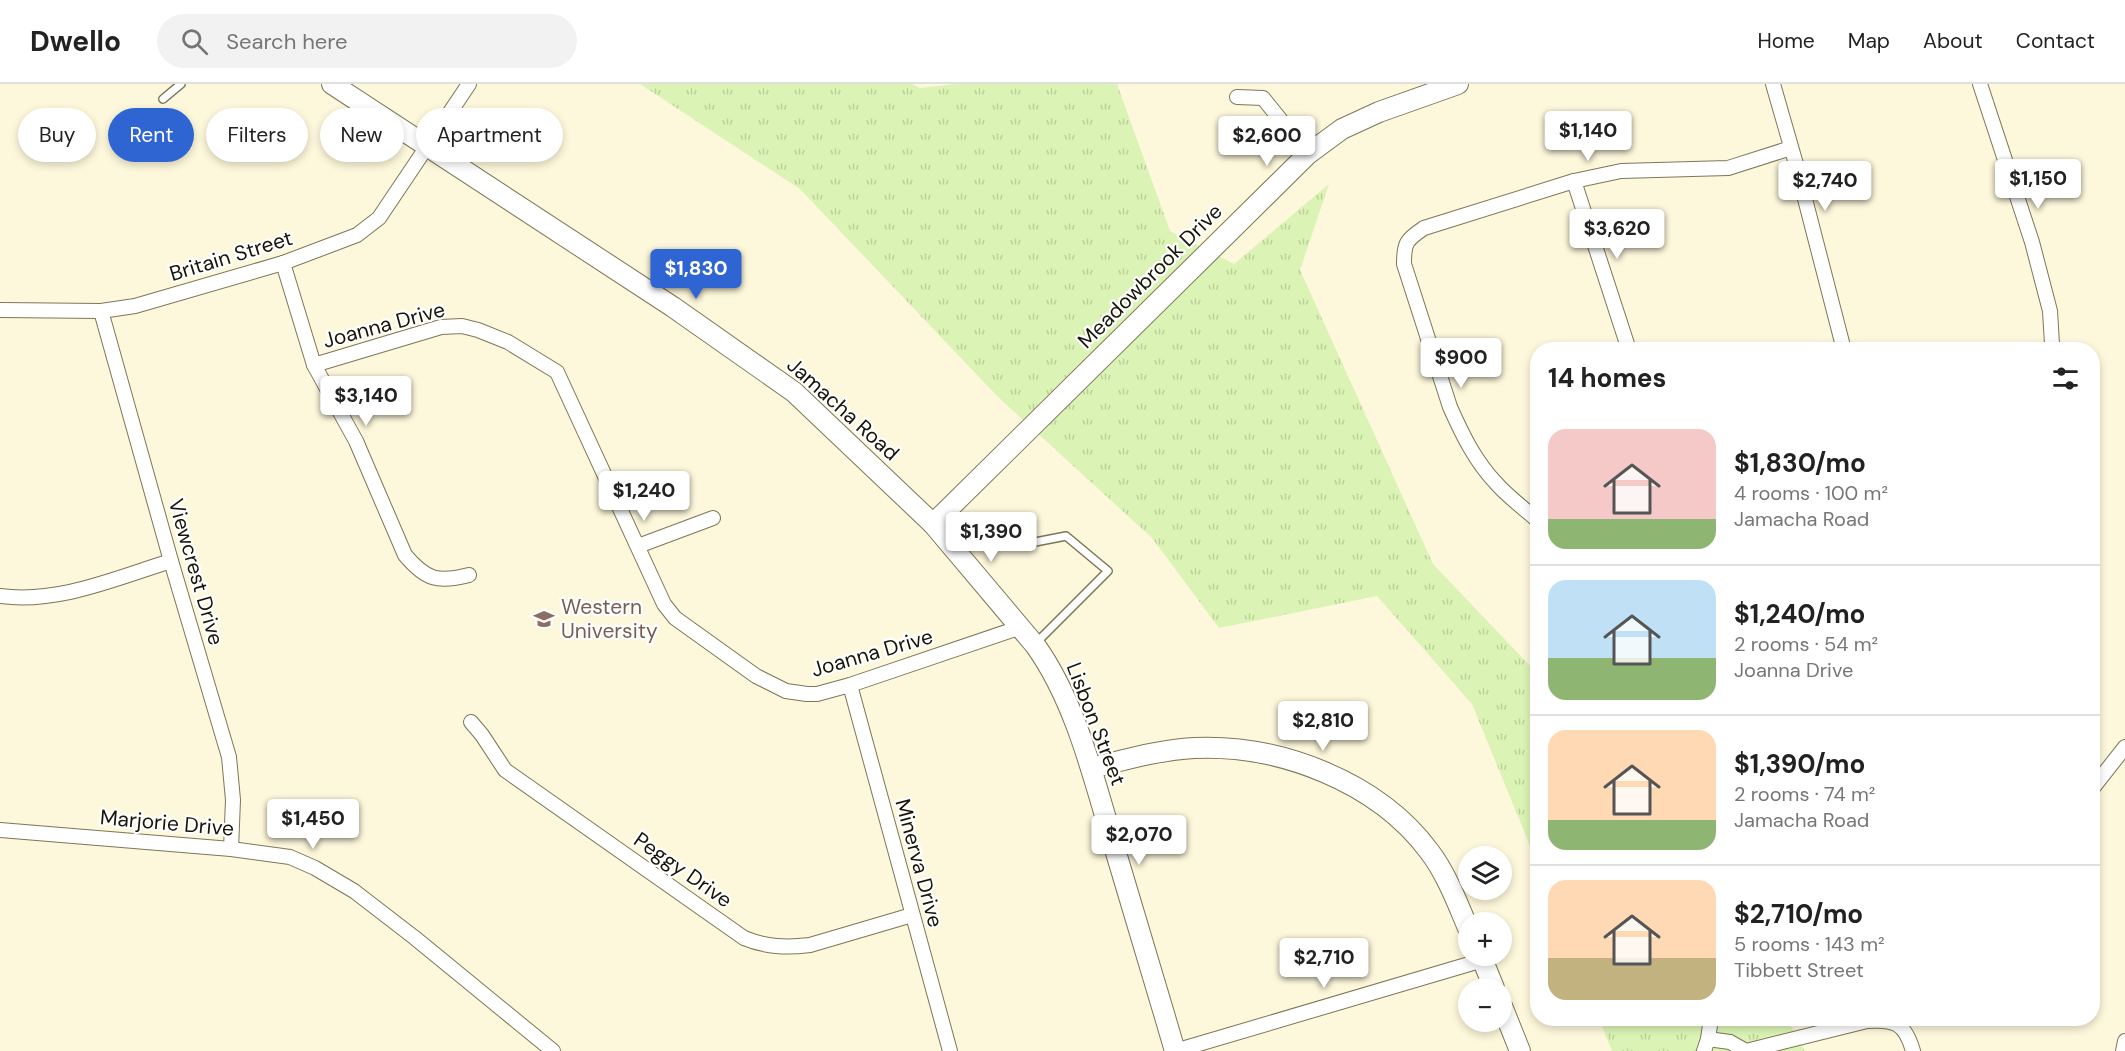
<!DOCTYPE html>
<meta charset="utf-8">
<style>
:root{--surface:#fff;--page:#f2f2f2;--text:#222;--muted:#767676;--line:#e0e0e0;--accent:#2f64d3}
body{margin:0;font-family:"DM Sans",sans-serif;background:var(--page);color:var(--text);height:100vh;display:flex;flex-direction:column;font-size:22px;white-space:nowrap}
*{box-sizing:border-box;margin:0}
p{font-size:20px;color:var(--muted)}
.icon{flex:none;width:33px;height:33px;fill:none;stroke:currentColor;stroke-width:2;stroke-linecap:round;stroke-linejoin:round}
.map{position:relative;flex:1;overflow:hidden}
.side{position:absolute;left:1530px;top:258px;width:570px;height:684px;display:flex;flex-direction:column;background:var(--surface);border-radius:24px;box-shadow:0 3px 9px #0003}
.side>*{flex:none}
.hud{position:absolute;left:18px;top:24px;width:570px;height:54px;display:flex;gap:12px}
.tools{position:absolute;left:1458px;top:762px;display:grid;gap:12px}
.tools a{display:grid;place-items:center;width:54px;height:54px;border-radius:50%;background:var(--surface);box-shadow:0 3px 9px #0003;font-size:30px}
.price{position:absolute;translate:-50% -51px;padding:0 14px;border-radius:6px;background:#fff;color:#222;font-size:20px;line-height:39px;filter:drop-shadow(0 2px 3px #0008)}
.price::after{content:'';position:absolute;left:50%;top:36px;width:18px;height:14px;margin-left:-9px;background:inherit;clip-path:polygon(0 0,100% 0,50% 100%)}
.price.on{background:var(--accent);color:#fff}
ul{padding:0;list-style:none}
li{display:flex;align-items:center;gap:18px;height:150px;padding:0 18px}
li+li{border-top:2px solid var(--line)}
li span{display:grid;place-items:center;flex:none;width:168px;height:120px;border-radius:18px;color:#555}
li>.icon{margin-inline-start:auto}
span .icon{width:72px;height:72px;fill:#fffc;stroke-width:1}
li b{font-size:26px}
h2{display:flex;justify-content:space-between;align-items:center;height:72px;padding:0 18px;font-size:26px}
.chip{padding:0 21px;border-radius:27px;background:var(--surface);box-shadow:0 3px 9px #0003;font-size:21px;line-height:54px}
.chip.on{background:var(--accent);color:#fff}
header{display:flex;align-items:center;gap:36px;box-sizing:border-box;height:84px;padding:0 30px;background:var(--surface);border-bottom:2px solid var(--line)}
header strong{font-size:28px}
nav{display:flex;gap:33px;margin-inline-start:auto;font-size:21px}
.search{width:420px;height:54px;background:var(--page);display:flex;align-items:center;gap:15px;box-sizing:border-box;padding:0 21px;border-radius:33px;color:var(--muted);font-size:22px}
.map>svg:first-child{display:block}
.grass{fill:url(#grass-tufts)}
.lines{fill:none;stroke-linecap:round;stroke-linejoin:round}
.lane-casing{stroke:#7e7657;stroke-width:10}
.street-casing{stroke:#7e7657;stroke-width:16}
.secondary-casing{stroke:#7e7657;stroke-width:22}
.lane{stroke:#fff;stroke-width:7}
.street{stroke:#fff;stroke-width:14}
.secondary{stroke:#fff;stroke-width:20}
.labels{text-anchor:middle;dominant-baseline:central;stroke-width:4.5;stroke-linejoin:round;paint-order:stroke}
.street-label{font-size:21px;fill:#171408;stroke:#fff}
.education-label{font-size:21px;fill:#785e54;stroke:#fff;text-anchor:start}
</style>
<header>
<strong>Dwello</strong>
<div class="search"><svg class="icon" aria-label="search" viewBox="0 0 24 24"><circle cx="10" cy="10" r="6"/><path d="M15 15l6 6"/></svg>Search here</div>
<nav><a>Home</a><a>Map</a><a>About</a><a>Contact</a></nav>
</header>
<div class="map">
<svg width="2125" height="967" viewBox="0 0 2125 967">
<defs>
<pattern id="grass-tufts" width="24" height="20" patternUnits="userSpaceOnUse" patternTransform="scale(1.5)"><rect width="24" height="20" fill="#dbf4b5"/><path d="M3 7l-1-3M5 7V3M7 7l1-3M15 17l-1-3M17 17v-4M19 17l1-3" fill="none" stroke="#bbd09a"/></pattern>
</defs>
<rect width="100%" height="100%" fill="#fdf7db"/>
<!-- grass -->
<g class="grass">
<path d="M640,0H912L920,4L955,0H1117L1170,147L1234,180L1329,100L1300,186L1433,480L1537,589V779L1472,620L1377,512L1219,544L1152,454L998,313L800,105Z"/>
<path d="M1599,935H1787L1805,967H1612Z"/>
</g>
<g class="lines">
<!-- lane casing -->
<g class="lane-casing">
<g id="lane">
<path d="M163,15L181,0"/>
<path d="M1007,434L1025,460L1066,452L1108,487L1036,559"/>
</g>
</g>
<!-- street casing -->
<g class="street-casing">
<g id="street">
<path d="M1773,0L1796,80L1844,266"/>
<path d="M1980,0L2032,158L2050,227L2052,260"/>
<path d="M1237,13L1263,14L1308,70"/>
<path d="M1574,97L1629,266"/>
<path d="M283,179L314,281L356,357L405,471C426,496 438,499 469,491"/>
<path d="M0,226L101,227L135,222L283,179L357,151L379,134L469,0"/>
<path d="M101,227L171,477L229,673L233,716L231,765"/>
<path d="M314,281L441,243L462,242L478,246L508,258L557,288L664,520L675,534L756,592L786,607L807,610H817L850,601L1021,543"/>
<path d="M1538,437C1524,424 1508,413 1496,399C1475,377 1462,350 1450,323L1404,180C1404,159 1406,156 1424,144L1574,97L1621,87L1728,84L1791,64"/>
<path d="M638,462L713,434"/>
<path d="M0,512C58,520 116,494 171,477"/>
<path d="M850,601L950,967"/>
<path d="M471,638L482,651L505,686L744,854C766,863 786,864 810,861L912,831"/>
<path d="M2092,705L2125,663"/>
<path d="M0,746L231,765L290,773L315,784L354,807L415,854L553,967"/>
<path d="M1708,955L1730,958L1746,967L1867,937C1895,935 1905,939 1913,967"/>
<path d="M1175,967L1483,876"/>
<path d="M1704,967L1708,955L1711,934"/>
<path d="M2123,967L2125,957"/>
</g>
</g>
<!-- secondary casing -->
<g class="secondary-casing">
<g id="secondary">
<path d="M332,0L673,223L794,308L933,440L1035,561C1074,615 1092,688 1111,752C1132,823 1154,895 1175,967"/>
<path d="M933,440L1308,70L1342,45L1379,28L1458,0"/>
<path d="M1091,684C1125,676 1158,666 1194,664C1278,660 1377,697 1429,767C1446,789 1457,818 1468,844"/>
<path d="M1481,872L1494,904"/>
<path d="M1502,922L1520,967"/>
</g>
</g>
<!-- lane -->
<use href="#lane" class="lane"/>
<!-- street -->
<use href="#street" class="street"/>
<!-- secondary -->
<use href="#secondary" class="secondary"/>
</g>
<!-- icons -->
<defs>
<g id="school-bare" transform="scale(1.62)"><path d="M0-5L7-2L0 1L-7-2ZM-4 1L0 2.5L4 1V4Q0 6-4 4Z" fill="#8d6e63" stroke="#fff" stroke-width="2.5" paint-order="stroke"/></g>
</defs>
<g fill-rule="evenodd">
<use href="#school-bare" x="544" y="535"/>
</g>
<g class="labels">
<!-- street labels -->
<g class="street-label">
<text transform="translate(231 172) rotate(-17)">Britain Street</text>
<text transform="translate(1150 192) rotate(-45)">Meadowbrook Drive</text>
<text transform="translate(384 241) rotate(-15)">Joanna Drive</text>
<text transform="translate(843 325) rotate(42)">Jamacha Road</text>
<text transform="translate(196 488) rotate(74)">Viewcrest Drive</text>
<text transform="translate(872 569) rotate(-16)">Joanna Drive</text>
<text transform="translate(1096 640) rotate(69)">Lisbon Street</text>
<text transform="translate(167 739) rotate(5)">Marjorie Drive</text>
<text transform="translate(919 779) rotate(75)">Minerva Drive</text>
<text transform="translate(683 786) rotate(35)">Peggy Drive</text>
</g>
<!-- education labels -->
<g class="education-label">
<text x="561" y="523">Western<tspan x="561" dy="24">University</tspan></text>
</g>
</g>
</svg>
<div class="tools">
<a><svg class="icon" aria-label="layers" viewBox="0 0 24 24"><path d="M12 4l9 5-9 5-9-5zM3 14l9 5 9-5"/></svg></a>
<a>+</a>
<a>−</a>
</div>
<b class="price" style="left:1588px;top:78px">$1,140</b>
<b class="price" style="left:1267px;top:83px">$2,600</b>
<b class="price" style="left:2038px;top:126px">$1,150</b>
<b class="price" style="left:1825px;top:128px">$2,740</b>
<b class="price" style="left:1617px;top:176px">$3,620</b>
<b class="price on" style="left:696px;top:216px">$1,830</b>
<b class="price" style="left:1461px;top:305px">$900</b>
<b class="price" style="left:366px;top:343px">$3,140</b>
<b class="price" style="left:644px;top:438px">$1,240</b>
<b class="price" style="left:991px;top:479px">$1,390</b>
<b class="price" style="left:1323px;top:668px">$2,810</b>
<b class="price" style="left:313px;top:766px">$1,450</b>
<b class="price" style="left:1139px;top:782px">$2,070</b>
<b class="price" style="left:1324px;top:905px">$2,710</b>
<div class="hud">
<a class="chip">Buy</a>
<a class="chip on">Rent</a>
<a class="chip">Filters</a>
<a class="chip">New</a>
<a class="chip">Apartment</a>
</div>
<section class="side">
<h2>14 homes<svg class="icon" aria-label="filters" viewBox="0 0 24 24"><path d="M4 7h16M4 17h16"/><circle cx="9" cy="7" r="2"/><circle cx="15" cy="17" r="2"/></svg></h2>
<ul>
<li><span style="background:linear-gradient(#f6c9c9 75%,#8fb573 0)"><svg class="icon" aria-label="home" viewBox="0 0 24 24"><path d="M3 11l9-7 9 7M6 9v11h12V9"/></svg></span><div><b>$1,830/mo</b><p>4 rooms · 100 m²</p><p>Jamacha Road</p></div></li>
<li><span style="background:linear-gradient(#bfe0f5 65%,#8fb573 0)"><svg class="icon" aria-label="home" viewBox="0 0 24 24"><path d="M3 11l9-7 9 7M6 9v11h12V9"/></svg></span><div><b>$1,240/mo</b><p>2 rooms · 54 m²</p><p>Joanna Drive</p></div></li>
<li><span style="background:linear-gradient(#ffd9b3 75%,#8fb573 0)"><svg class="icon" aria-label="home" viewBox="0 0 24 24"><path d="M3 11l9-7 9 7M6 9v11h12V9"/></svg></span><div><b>$1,390/mo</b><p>2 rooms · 74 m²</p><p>Jamacha Road</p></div></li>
<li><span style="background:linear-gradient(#ffd9b3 65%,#c2b280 0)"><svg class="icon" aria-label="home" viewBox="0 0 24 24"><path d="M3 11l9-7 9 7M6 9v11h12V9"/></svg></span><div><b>$2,710/mo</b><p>5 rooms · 143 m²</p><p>Tibbett Street</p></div></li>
</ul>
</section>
</div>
